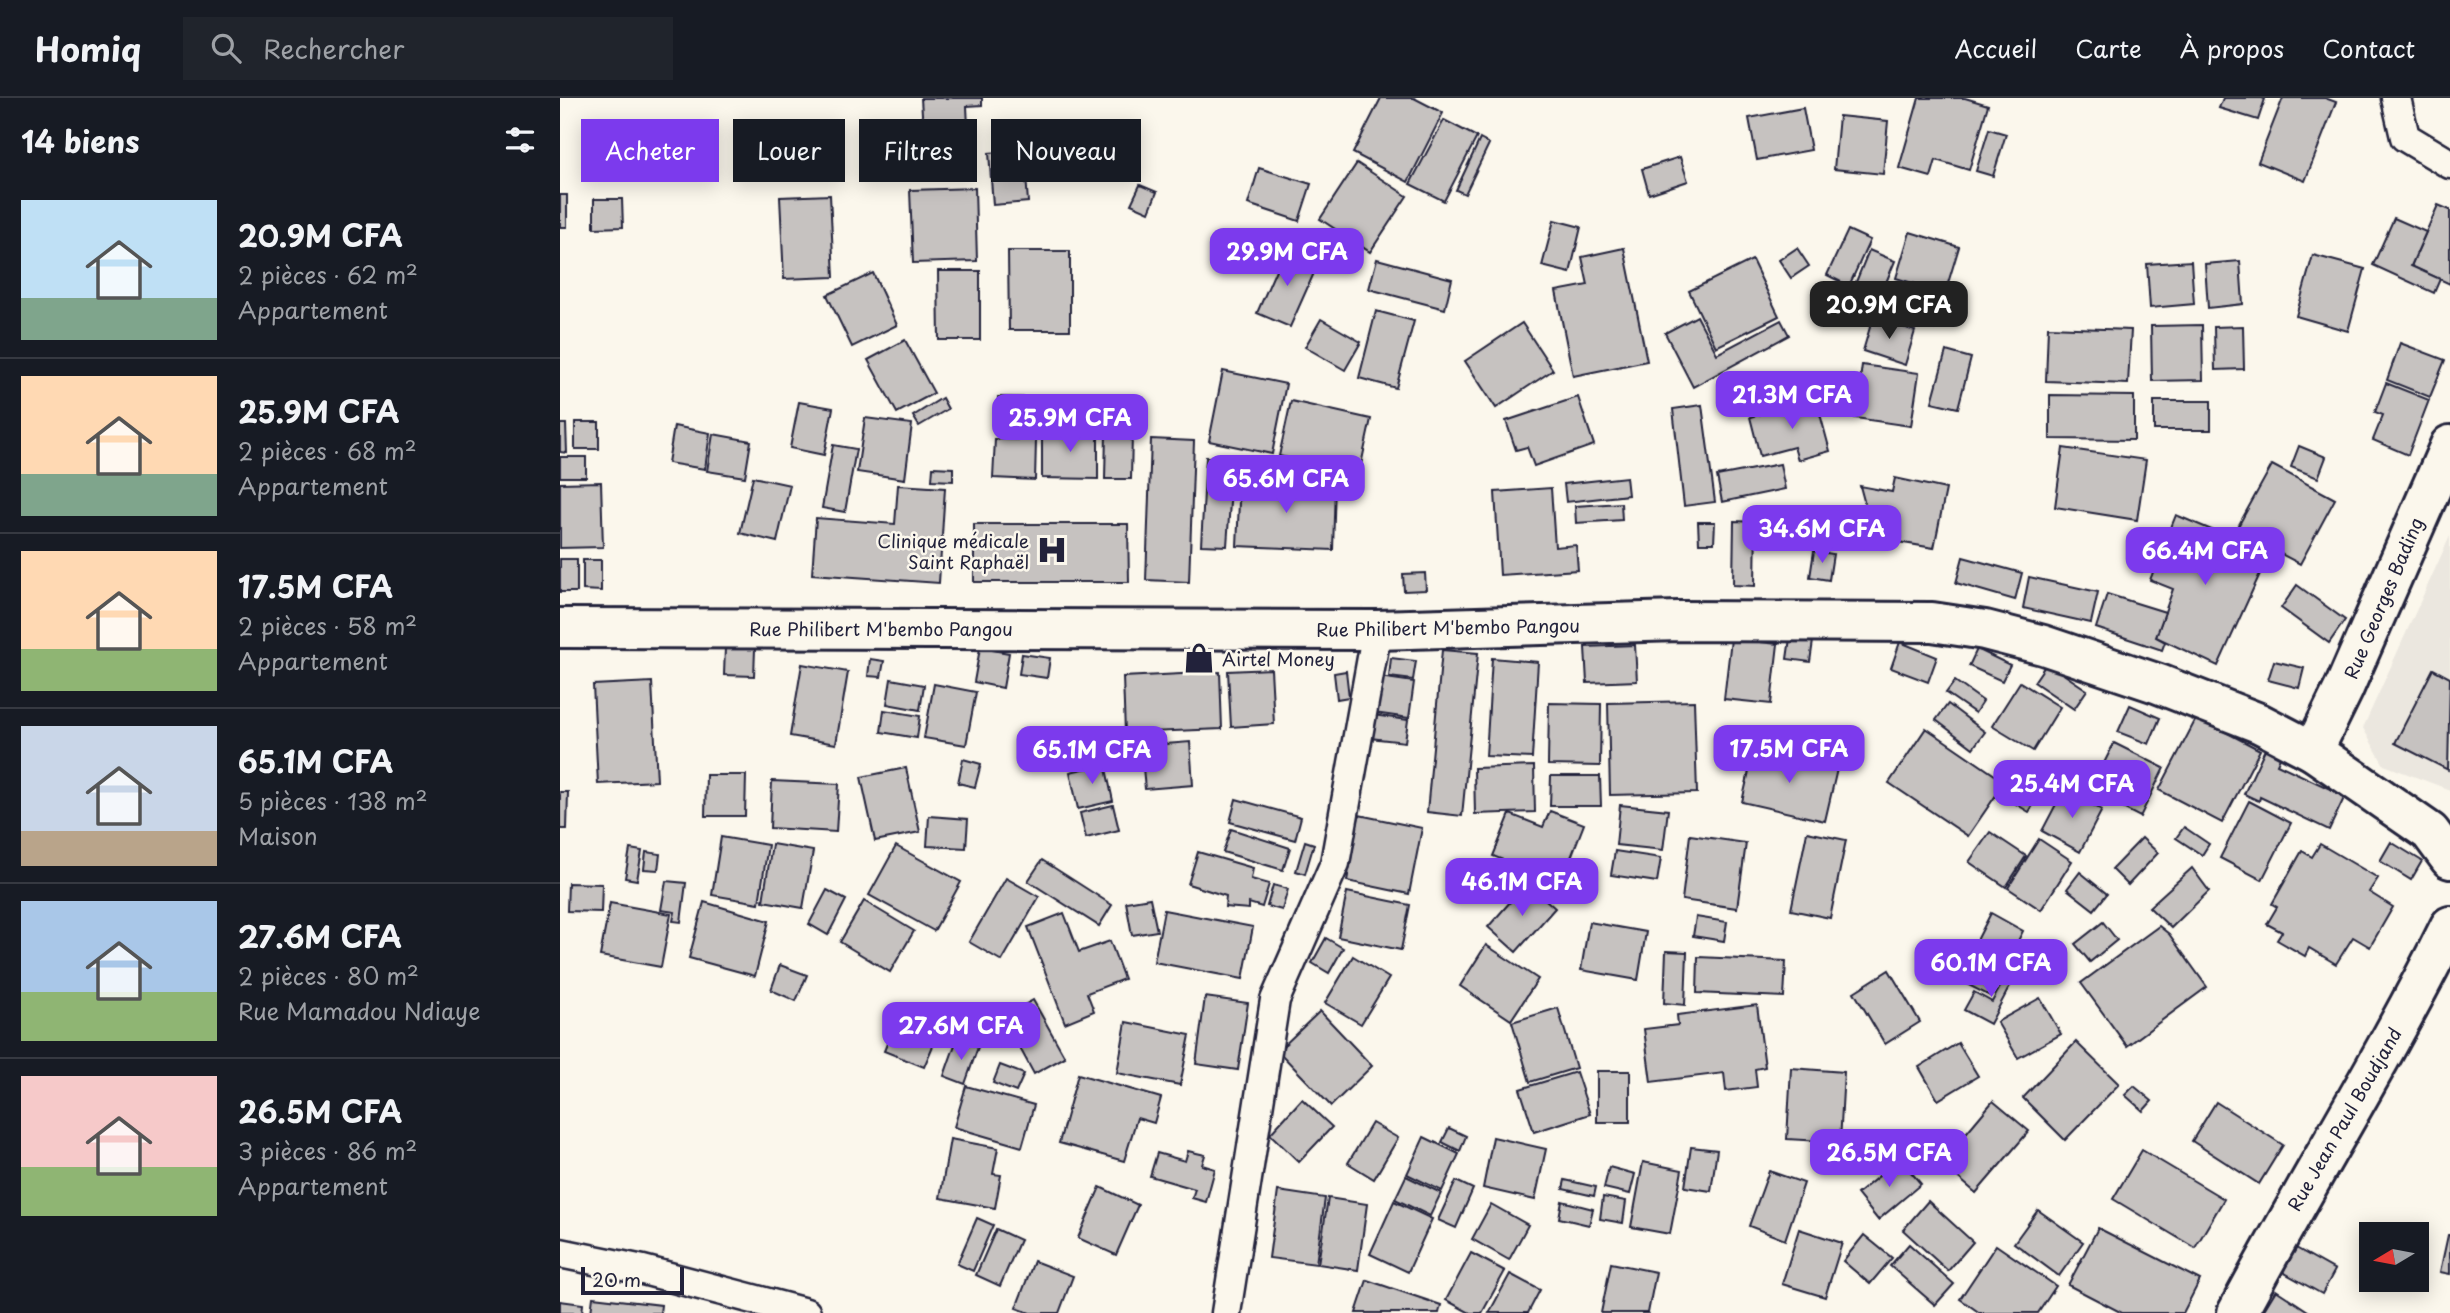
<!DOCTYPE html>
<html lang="fr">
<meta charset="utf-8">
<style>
:root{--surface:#171b24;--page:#20242c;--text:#f1f3f6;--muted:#9ea1a6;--line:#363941;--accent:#7c3aed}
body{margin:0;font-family:"Playpen Sans",sans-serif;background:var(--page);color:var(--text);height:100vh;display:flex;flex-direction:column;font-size:26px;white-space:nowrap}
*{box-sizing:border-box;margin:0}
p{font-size:23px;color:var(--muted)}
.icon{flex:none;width:38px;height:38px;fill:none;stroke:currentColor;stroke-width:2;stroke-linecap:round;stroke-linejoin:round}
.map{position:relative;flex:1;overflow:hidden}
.details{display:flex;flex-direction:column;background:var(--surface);width:560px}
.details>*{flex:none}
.hud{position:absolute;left:21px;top:21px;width:665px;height:63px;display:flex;gap:14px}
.needle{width:46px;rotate:260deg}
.tools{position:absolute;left:1799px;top:1124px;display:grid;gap:14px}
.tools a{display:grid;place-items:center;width:70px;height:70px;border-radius:0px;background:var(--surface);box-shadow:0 4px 18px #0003;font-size:35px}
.scale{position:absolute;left:21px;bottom:18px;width:103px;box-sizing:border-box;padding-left:7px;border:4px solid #22223b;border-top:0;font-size:19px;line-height:24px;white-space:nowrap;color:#22223b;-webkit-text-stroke:5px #fbf7ec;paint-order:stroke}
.price{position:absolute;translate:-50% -60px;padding:0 16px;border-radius:14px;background:var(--accent);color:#fff;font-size:23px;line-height:46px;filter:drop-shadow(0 2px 4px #0008)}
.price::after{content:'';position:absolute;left:50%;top:42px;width:21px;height:16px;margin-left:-10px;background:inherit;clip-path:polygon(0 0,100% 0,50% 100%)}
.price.selected{background:#222;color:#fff}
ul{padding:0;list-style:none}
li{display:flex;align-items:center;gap:21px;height:175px;padding:0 21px}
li+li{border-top:2px solid var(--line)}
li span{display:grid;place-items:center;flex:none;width:196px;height:140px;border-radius:0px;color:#555}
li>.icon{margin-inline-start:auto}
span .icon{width:84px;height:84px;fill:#fffc;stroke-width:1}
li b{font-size:30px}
h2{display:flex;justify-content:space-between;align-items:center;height:84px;padding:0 21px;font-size:30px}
.chip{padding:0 24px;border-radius:0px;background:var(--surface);box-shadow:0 4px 18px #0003;font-size:24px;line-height:63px}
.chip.selected{background:var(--accent);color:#fff}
header{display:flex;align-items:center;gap:42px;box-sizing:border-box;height:98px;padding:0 35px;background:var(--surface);border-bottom:2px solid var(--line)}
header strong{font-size:33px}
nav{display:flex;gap:38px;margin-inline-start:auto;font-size:24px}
.search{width:490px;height:63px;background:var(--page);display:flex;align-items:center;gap:18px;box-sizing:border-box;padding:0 24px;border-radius:0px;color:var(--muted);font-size:26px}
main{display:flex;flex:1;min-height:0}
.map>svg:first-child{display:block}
.built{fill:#ebe7df}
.building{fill:#c6c2c0;stroke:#22223b;stroke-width:2}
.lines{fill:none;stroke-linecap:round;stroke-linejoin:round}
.street-casing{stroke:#22223b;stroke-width:33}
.secondary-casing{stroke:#22223b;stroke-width:44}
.street{stroke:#fbf7ec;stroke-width:28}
.secondary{stroke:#fbf7ec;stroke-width:38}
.labels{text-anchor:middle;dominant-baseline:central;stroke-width:5;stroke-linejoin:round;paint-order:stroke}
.poi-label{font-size:18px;fill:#22223b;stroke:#fbf7ec;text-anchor:end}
.street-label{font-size:18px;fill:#22223b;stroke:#fbf7ec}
</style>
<header>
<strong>Homiq</strong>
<div class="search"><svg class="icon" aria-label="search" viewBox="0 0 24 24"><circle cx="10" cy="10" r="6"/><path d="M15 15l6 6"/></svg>Rechercher</div>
<nav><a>Accueil</a><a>Carte</a><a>À propos</a><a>Contact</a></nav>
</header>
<main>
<section class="details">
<h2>14 biens<svg class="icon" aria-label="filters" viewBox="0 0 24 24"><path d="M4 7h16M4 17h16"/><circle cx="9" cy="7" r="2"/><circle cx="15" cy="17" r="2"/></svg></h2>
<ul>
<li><span style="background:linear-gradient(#bfe0f5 70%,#7fa58c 0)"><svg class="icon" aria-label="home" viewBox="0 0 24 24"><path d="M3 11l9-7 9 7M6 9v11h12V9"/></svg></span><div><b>20.9M CFA</b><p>2 pièces · 62 m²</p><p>Appartement</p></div></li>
<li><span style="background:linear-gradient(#ffd9b3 70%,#7fa58c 0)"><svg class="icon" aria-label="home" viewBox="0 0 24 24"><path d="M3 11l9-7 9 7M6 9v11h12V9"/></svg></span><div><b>25.9M CFA</b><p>2 pièces · 68 m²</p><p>Appartement</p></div></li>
<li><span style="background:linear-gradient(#ffd9b3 70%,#8fb573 0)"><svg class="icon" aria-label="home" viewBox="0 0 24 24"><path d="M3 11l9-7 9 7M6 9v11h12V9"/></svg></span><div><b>17.5M CFA</b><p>2 pièces · 58 m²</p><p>Appartement</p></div></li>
<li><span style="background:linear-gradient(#c9d6e8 75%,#b9a48a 0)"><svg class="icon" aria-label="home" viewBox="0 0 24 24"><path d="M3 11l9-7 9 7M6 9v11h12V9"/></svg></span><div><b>65.1M CFA</b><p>5 pièces · 138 m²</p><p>Maison</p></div></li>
<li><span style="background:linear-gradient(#a9c7e8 65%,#8fb573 0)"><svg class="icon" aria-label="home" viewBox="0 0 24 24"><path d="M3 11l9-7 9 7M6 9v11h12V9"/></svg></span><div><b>27.6M CFA</b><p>2 pièces · 80 m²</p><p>Rue Mamadou Ndiaye</p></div></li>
<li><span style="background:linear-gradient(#f6c9c9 65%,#8fb573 0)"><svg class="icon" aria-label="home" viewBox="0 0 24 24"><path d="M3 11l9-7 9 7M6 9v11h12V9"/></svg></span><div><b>26.5M CFA</b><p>3 pièces · 86 m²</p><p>Appartement</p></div></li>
</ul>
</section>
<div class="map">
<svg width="1890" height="1215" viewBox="0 0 1890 1215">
<rect width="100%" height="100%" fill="#fbf7ec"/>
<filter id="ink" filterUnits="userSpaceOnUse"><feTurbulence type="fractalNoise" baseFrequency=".0143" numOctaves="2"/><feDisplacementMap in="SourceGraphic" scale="14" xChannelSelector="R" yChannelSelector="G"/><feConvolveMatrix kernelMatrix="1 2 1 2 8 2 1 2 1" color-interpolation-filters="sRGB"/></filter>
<g filter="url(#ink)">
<!-- built -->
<path class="built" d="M1890,438V692L1824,667L1803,630Z"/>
<!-- building -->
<g class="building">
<path d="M361,0H422V7L407,8L408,29L363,32Z"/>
<path d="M821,0H854L883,15L848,84L793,55Z"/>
<path d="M1359,0H1405L1428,7L1409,72L1376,62L1371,79L1339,70Z"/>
<path d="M1663,0H1702L1705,1L1698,22L1659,10Z"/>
<path d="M1723,0H1765L1776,4L1745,83L1698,64Z"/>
<path d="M1243,10L1251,52L1197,62L1189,20Z"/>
<path d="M1279,18L1328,23L1323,76L1274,71Z"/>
<path d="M884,22L917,39L884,103L850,86Z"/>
<path d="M545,30L559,72L534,81L519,39Z"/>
<path d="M1429,31L1446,36L1433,78L1416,73Z"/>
<path d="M920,41L929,46L905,96L896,92Z"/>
<path d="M510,43L515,78L479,83L474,48Z"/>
<path d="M464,52L468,104L433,107L429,55Z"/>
<path d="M1120,59L1128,83L1089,96L1082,71Z"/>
<path d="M797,65L847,98L810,154L760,121Z"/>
<path d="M699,70L751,86L739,123L688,106Z"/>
<path d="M580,87L597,94L589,114L571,106Z"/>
<path d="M415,90L417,163L353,165L350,92Z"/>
<rect x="0" y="97" width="7" height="32"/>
<path d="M270,97L274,179L224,181L220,99Z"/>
<path d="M34,101H62L63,129L34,130Z"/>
<path d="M1878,107L1890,112V186L1851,168Z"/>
<path d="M1834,120L1866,134L1851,168L1880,181L1874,195L1813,167Z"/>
<path d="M994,122L1021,129L1010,175L982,168Z"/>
<path d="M1288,132L1310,142L1289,188L1267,177Z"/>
<path d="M1350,134L1399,149L1385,195L1336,180Z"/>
<path d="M1064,150L1087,263L1013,278L996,193L1028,187L1022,159Z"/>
<path d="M1237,150L1249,168L1231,180L1219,162Z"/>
<path d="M725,151L758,166L730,229L697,215Z"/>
<path d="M1309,152L1335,163L1315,211L1289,201Z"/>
<path d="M448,153H510V232H449Z"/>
<path d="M1753,157L1805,171L1788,233L1736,218Z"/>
<path d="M817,161L892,181L885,211L809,191Z"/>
<path d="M1192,162L1219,218L1156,249L1129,193Z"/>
<path d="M1631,163L1634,206L1590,210L1587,166Z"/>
<path d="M1680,163L1683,206L1648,210L1645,166Z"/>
<path d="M378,173H420V242H379Z"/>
<path d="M313,175L337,227L292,249L267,197Z"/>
<path d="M1330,185L1383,204L1374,231L1321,212Z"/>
<path d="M816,213L854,223L836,290L799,280Z"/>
<path d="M1137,218L1157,256L1221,222L1229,237L1133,289L1105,235Z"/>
<path d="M1313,219L1355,233L1345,267L1303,253Z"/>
<path d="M761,221L801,244L785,272L745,249Z"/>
<path d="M962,225L993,272L936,310L905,263Z"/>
<path d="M1642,227L1643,282L1592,283L1591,228Z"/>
<path d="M1683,228L1684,271L1655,272L1654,229Z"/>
<path d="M1488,229L1571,232L1568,286L1486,283Z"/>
<path d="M345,242L374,295L337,315L308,262Z"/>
<path d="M1840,245L1885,262L1870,299L1827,282Z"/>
<path d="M1386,253L1411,260L1398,310L1372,304Z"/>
<path d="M1302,267L1359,275L1351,328L1295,320Z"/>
<path d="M663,273L726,286L712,356L649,343Z"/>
<path d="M1826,285L1869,302L1848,357L1813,342L1823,317L1815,314Z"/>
<path d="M1490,297L1574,298V342L1490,341Z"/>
<path d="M438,299L477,300L476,333L438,332Z"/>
<path d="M1018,299L1034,347L974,368L967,349L956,352L946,323Z"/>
<path d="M382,300L388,311L359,328L353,318Z"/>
<path d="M1256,301L1270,353L1238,362L1234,349L1200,358L1190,319Z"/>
<path d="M731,303L811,321L799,376L719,358Z"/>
<rect x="1594" y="303" width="57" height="29"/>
<path d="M239,304L273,310L264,357L230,350Z"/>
<path d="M1142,307L1155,404L1124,408L1113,311Z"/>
<path d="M305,320L352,326L345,381L297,374Z"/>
<rect x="15" y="324" width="24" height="27"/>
<path d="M0,326H6L7,355L0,354Z"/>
<path d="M114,328L150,335L145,371L108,365Z"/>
<path d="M482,332L538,333V381L482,380Z"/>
<path d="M546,335L572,336L571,381H545Z"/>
<path d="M153,336L191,343L185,379L147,373Z"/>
<path d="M435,341L476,342L475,382L433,380Z"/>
<path d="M591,341L634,343L629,484L586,482Z"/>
<path d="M273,347L296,351L285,414L262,410Z"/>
<path d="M1739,348L1766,359L1758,380L1731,369Z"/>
<path d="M1503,350L1586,362L1577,422L1495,409Z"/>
<rect x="0" y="359" width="26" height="20"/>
<path d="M646,359L673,360L667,448L641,447Z"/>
<path d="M1220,366L1225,391L1162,404L1157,378Z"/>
<path d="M1712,367L1775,401L1740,466L1676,432Z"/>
<path d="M373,369L393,370V383L372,382Z"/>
<path d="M193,379L230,387L217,444L180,435Z"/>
<path d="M1066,379L1068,397L1006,404L1004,386Z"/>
<path d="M1335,380L1386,391L1374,450L1314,440L1300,388L1332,394Z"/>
<path d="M680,382L775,386L773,452L677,448Z"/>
<path d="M41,384L43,449L0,450V385Z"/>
<path d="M338,387L385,390L379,485L252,476L256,420L335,426Z"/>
<path d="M991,390L995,449L1016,447L1018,472L940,477L935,394Z"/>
<path d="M1061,405L1062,422L1016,425L1015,408Z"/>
<path d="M1616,417L1709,456L1658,568L1596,539L1613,491L1590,482Z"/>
<path d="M1174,423L1196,424L1195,488L1173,487Z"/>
<path d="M1138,424H1155L1154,445H1139Z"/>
<path d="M414,426H568L569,484H414Z"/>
<path d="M1254,453L1273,456L1269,482L1250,479Z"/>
<path d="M1403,459L1462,475L1455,502L1396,485Z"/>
<rect x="0" y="461" width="17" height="33"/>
<path d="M23,462H41V493L23,492Z"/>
<path d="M865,475L866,492L844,493L843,476Z"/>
<path d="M1469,479L1538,494L1531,525L1463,510Z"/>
<path d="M1737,487L1785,522L1769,545L1721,510Z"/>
<path d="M1547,496L1605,514L1596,539L1605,544L1602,552L1536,530Z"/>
<path d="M1230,540L1253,543L1250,564L1227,561Z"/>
<path d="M1171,541L1218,546L1211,606L1164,601Z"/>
<path d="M1340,544L1377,559L1368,584L1331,570Z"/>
<path d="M1075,547L1077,583L1027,585L1025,549Z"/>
<path d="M165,549L195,551L194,578L164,577Z"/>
<path d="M420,550L449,555L443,590L414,584Z"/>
<path d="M1417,551L1450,567L1442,583L1409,568Z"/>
<path d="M882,552L918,555L902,718L867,714Z"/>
<path d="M629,553H649L650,567H630Z"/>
<path d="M462,556L490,560L487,580L459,576Z"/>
<path d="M831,560L856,563L853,582L829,579Z"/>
<path d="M932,560L978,564L972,660L926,658Z"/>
<path d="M310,561L324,563L321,579L308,578Z"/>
<path d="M1714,563L1744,570L1739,590L1708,582Z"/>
<path d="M1487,565L1527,592L1514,611L1474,584Z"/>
<path d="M242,566L288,574L276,646L230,638Z"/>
<path d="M711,571L714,626L671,629L668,573Z"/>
<path d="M1873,571L1890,580L1888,672L1835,645Z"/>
<path d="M786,573L789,599L777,601L774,575Z"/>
<path d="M660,574L662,631L565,635L563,579Z"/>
<path d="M819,579L854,584L849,620L814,615Z"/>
<path d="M331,581L364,587L360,612L327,606Z"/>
<path d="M1395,583L1423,603L1415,615L1386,595Z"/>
<path d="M92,584L97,683L38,686L33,587Z"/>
<path d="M1460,584L1500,609L1473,653L1432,628Z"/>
<path d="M374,586L416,594L406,647L364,640Z"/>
<path d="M1134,603L1137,695L1050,697L1048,605Z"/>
<path d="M989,605L1041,606L1040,668L988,667Z"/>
<path d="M1388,606L1425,634L1413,650L1376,622Z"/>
<path d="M1570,607L1600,620L1589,646L1558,634Z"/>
<path d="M324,612L360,618L357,640L321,634Z"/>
<path d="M813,617L848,622L845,644L810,640Z"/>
<path d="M1637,619L1700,652L1662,725L1599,692Z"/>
<path d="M1366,630L1445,684L1408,738L1329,685Z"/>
<path d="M630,644L633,687L585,691L581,648Z"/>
<path d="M1554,645L1604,670L1580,719L1530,693Z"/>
<path d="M1706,649L1721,657L1717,666L1785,698L1769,732L1700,699L1699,703L1684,696Z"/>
<path d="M1194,651L1277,671L1265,723L1182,704Z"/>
<path d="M403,661L421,666L415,689L398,685Z"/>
<path d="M545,666L553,703L518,711L510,674Z"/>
<path d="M974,668L975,714L915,716L914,670Z"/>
<path d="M346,670L360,734L315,743L301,679Z"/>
<path d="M146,677H186L185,718H145Z"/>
<path d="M991,678H1040L1041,708H990Z"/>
<path d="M1451,679L1480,696L1469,714L1441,697Z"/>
<path d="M212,683L279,686L276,734L210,730Z"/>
<path d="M1504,691L1542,712L1520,754L1482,733Z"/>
<path d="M0,694H8L7,731H0Z"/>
<path d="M676,701L741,719L735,742L670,724Z"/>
<path d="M1689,703L1731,725L1702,782L1660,760Z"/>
<path d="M553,707L559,732L526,740L520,715Z"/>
<path d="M1060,707L1108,712L1103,752L1056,747Z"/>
<path d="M990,713L1024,726L1001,785L933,758L950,716L983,729Z"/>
<path d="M799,717L862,730L849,796L787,783Z"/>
<path d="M369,718L408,721L406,750L367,748Z"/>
<path d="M1624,729L1649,746L1642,757L1616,740Z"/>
<path d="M671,731L730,750L723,772L663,754Z"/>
<path d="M1247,734L1286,742L1270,820L1231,812Z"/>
<path d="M1430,734L1466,758L1446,789L1409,764Z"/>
<path d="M1130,737L1186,745L1177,810L1122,802Z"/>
<path d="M161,739L208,747L199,805L152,797Z"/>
<path d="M1582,740L1598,755L1568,787L1552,771Z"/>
<path d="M1479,741L1512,763L1481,812L1448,790Z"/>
<path d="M745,743L754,746L745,776L736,773Z"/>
<path d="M1831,744L1862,763L1851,782L1820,763Z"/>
<path d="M212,746L253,753L243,810L203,803Z"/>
<path d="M1760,746L1818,780L1809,794L1833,809L1810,849L1793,839L1776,866L1749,850L1745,858L1717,842L1722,834L1707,826L1717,809L1712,806L1742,753L1752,759Z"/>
<path d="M336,748L401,784L374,833L309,797Z"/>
<path d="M70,751L82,753L77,782L65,780Z"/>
<path d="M1055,753L1101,760L1097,784L1051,777Z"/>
<path d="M86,754L100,756L98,772L84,771Z"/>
<path d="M638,754L693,770L691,781L709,786L702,809L689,805V811L665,809L666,798L628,786Z"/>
<path d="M482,762L552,807L539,828L468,783Z"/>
<path d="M1632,770L1649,793L1611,830L1589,809Z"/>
<path d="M1520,774L1547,796L1534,812L1507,791Z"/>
<path d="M446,780L479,799L442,863L409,844Z"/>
<path d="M106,783L126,785L121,824L113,823L115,814L101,812Z"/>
<path d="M8,785L42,786L41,814L7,813Z"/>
<path d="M967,785L995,810L956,854L928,829Z"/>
<path d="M713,787L728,791L722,812L707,808Z"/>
<path d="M267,792L286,802L268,837L249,826Z"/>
<path d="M787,794L850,807L841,852L778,839Z"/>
<path d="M590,800L597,833L572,837L566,804Z"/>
<path d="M304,803L354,833L330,874L280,844Z"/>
<path d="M144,804L209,823L195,878L129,860Z"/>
<path d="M50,805L111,816L101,869L40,858Z"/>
<path d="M604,812L693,829L683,881L594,864Z"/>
<path d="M504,815L519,854L550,843L564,881L527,895L534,913L505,925L468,829Z"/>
<path d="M1431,815L1463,833L1430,898L1373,869L1383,850L1407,862Z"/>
<path d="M1136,819L1167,824L1164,843L1133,838Z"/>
<path d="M1029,824L1086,834L1078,882L1021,872Z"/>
<path d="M1543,824L1557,842L1530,864L1515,846Z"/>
<path d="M1599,828L1609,836L1647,889L1567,948L1521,885Z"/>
<path d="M766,840L783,850L769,875L752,865Z"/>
<path d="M926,847L978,881L951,922L900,888Z"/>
<path d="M1106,853L1127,854L1125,907L1104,905Z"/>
<path d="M793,858L829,880L801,926L765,905Z"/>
<path d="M1138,859L1226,863L1224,899L1137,895Z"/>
<path d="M1453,865L1460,869L1430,926L1404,912L1414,894L1432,904Z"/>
<path d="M220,867L247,877L236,903L211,892Z"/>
<path d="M1329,872L1360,924L1325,946L1294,894Z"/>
<path d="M645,899L688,905L678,972L636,966Z"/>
<path d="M1480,900L1501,936L1458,960L1437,924Z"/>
<path d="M473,902L505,959L474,976L443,919Z"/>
<path d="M1197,907L1205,969L1195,971L1197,989L1166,993L1164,975L1091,984L1084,931L1118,927L1117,917Z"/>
<path d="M998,910L1016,970L970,984L952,924Z"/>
<path d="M341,912L381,929L364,969L324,953Z"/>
<path d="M760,913L812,968L771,1008L718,953Z"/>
<path d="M566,924L630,937L620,987L557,975Z"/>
<path d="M397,941L418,949L405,986L384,978Z"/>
<path d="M1516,944L1559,986L1505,1042L1463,1000Z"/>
<path d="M1398,945L1418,978L1378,1002L1359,969Z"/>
<path d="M440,967L464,976L456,994L433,985Z"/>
<path d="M1231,970L1284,974L1280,1044L1227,1041Z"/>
<rect x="1037" y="973" width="33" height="51"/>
<path d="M1016,974L1030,1016L974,1034L960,991Z"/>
<path d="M518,976L601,1000L594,1025L577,1020L564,1063L499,1045Z"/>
<path d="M406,988L474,1007L462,1049L394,1029Z"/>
<path d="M1574,988L1592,1003L1583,1013L1565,997Z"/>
<path d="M742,1001L772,1029L739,1064L710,1036Z"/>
<path d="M1433,1003L1469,1033L1416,1095L1381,1065Z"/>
<path d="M1656,1004L1723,1047L1699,1086L1632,1043Z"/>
<path d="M812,1025L838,1040L814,1081L788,1065Z"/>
<path d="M889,1030L906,1038L900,1053L882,1044Z"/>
<path d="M864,1039L899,1056L882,1093L847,1076Z"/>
<path d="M933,1039L986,1051L975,1102L923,1090Z"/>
<path d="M390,1041L438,1050L433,1076L441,1077L435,1110L380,1100Z"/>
<path d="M1131,1049L1157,1052L1151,1093L1125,1089Z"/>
<path d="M1582,1052L1664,1101L1635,1150L1553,1101Z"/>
<path d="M628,1053L645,1057L642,1067L655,1071L646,1104L632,1100L635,1091L590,1078L597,1055L625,1063Z"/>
<path d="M1340,1061L1361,1086L1318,1122L1297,1096Z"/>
<path d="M1083,1064L1122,1072L1110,1136L1071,1129Z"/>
<path d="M1049,1069L1075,1076L1070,1096L1044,1090Z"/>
<path d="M1209,1073L1244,1085L1225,1142L1189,1128Z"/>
<path d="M846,1078L881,1095L870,1118L835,1101Z"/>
<path d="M1005,1082L1036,1089L1034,1098L1003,1091Z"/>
<path d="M896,1083L913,1091L896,1130L878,1122Z"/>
<path d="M540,1089L578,1107L556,1157L518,1140Z"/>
<path d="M718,1093L765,1100L756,1166L709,1160Z"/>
<path d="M1043,1099L1066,1103L1063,1125L1040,1121Z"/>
<path d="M768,1100L807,1106L798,1172L758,1166Z"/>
<path d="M834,1103L872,1121L848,1174L810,1156Z"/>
<path d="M1002,1103L1033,1111L1029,1127L999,1120Z"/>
<path d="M1368,1103L1413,1144L1388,1173L1343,1132Z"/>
<path d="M931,1106L968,1127L949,1162L912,1141Z"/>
<path d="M1478,1112L1523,1144L1499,1178L1454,1145Z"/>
<path d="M417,1120L433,1127L413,1173L397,1166Z"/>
<path d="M1538,1130L1640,1182L1623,1215H1562L1508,1187Z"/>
<path d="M436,1131L460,1142L440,1188L416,1177Z"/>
<path d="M1239,1131L1282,1145L1265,1199L1222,1186Z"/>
<path d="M1304,1137L1332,1160L1310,1186L1283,1163Z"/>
<path d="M1888,1137H1890V1176L1880,1174Z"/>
<path d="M1349,1146L1394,1186L1375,1207L1330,1168Z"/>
<path d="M1436,1147L1496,1188L1478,1215H1420L1400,1201Z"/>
<path d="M1736,1150L1775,1172L1762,1196L1723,1174Z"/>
<path d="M911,1155L945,1173L922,1215H910L886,1202Z"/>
<path d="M474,1163L513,1178L499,1215H470L456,1210Z"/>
<path d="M1051,1165L1096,1174L1088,1215H1041Z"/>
<path d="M950,1176L980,1192L968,1215H929Z"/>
<path d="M807,1182L881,1207L879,1215H796Z"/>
<path d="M1716,1192L1751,1215H1702Z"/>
<path d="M33,1199L101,1207L100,1215H31Z"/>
<path d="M0,1203L23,1206L22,1215H0Z"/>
</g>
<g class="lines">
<!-- street casing -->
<g class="street-casing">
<g id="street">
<path d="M1836,0L1845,39L1890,66"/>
<path d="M0,1155L83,1172L246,1215"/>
<path d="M666,1215L715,902L775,765L817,532"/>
</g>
</g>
<!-- secondary casing -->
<g class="secondary-casing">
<g id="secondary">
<path d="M0,530L817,532L1119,523L1372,524L1425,532L1483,547L1599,586L1699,625L1753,653L1870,734L1890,761"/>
<path d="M1753,653L1784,590L1890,347"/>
<path d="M1677,1215C1746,1085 1825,960 1890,828"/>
</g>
</g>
<!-- street -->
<use href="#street" class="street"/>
<!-- secondary -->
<use href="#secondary" class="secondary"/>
</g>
</g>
<!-- icons -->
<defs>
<g id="hospital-bare" transform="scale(2.415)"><path d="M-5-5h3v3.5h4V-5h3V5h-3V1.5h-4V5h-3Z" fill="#22223b" stroke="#fbf7ec" stroke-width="2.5" paint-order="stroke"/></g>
<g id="shop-bare" transform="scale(2.415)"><path d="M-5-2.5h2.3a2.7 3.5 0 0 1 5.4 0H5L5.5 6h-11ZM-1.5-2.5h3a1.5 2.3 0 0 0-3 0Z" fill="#22223b" stroke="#fbf7ec" stroke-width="2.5" paint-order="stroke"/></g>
</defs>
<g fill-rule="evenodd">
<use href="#hospital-bare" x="492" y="452"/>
<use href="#shop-bare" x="639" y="560"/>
</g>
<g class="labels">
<!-- poi labels -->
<g class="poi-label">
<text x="469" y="442">Clinique médicale<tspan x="469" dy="21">Saint Raphaël</tspan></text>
<text x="662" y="560" text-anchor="start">Airtel Money</text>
</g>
<!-- street labels -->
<g class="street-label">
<text transform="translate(1823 500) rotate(-67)">Rue Georges Bading</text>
<text transform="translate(888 529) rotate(-1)">Rue Philibert M'bembo Pangou</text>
<text x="321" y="530">Rue Philibert M'bembo Pangou</text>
<text transform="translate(1784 1021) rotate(-60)">Rue Jean Paul Boudjand</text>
</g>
</g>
</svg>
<div class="tools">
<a><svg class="needle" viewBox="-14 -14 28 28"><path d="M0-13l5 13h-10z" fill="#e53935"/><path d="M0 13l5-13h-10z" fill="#9ea1a6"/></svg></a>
</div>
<div class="scale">20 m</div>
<b class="price" style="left:727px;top:190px">29.9M CFA</b>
<b class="price selected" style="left:1329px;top:243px">20.9M CFA</b>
<b class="price" style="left:1232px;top:333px">21.3M CFA</b>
<b class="price" style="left:510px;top:356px">25.9M CFA</b>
<b class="price" style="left:726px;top:417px">65.6M CFA</b>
<b class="price" style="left:1262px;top:467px">34.6M CFA</b>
<b class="price" style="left:1645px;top:489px">66.4M CFA</b>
<b class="price" style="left:1229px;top:687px">17.5M CFA</b>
<b class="price" style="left:532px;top:688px">65.1M CFA</b>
<b class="price" style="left:1512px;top:722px">25.4M CFA</b>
<b class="price" style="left:962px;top:820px">46.1M CFA</b>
<b class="price" style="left:1431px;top:901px">60.1M CFA</b>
<b class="price" style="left:401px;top:964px">27.6M CFA</b>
<b class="price" style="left:1329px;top:1091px">26.5M CFA</b>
<div class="hud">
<a class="chip selected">Acheter</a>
<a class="chip">Louer</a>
<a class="chip">Filtres</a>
<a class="chip">Nouveau</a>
</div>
</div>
</main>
